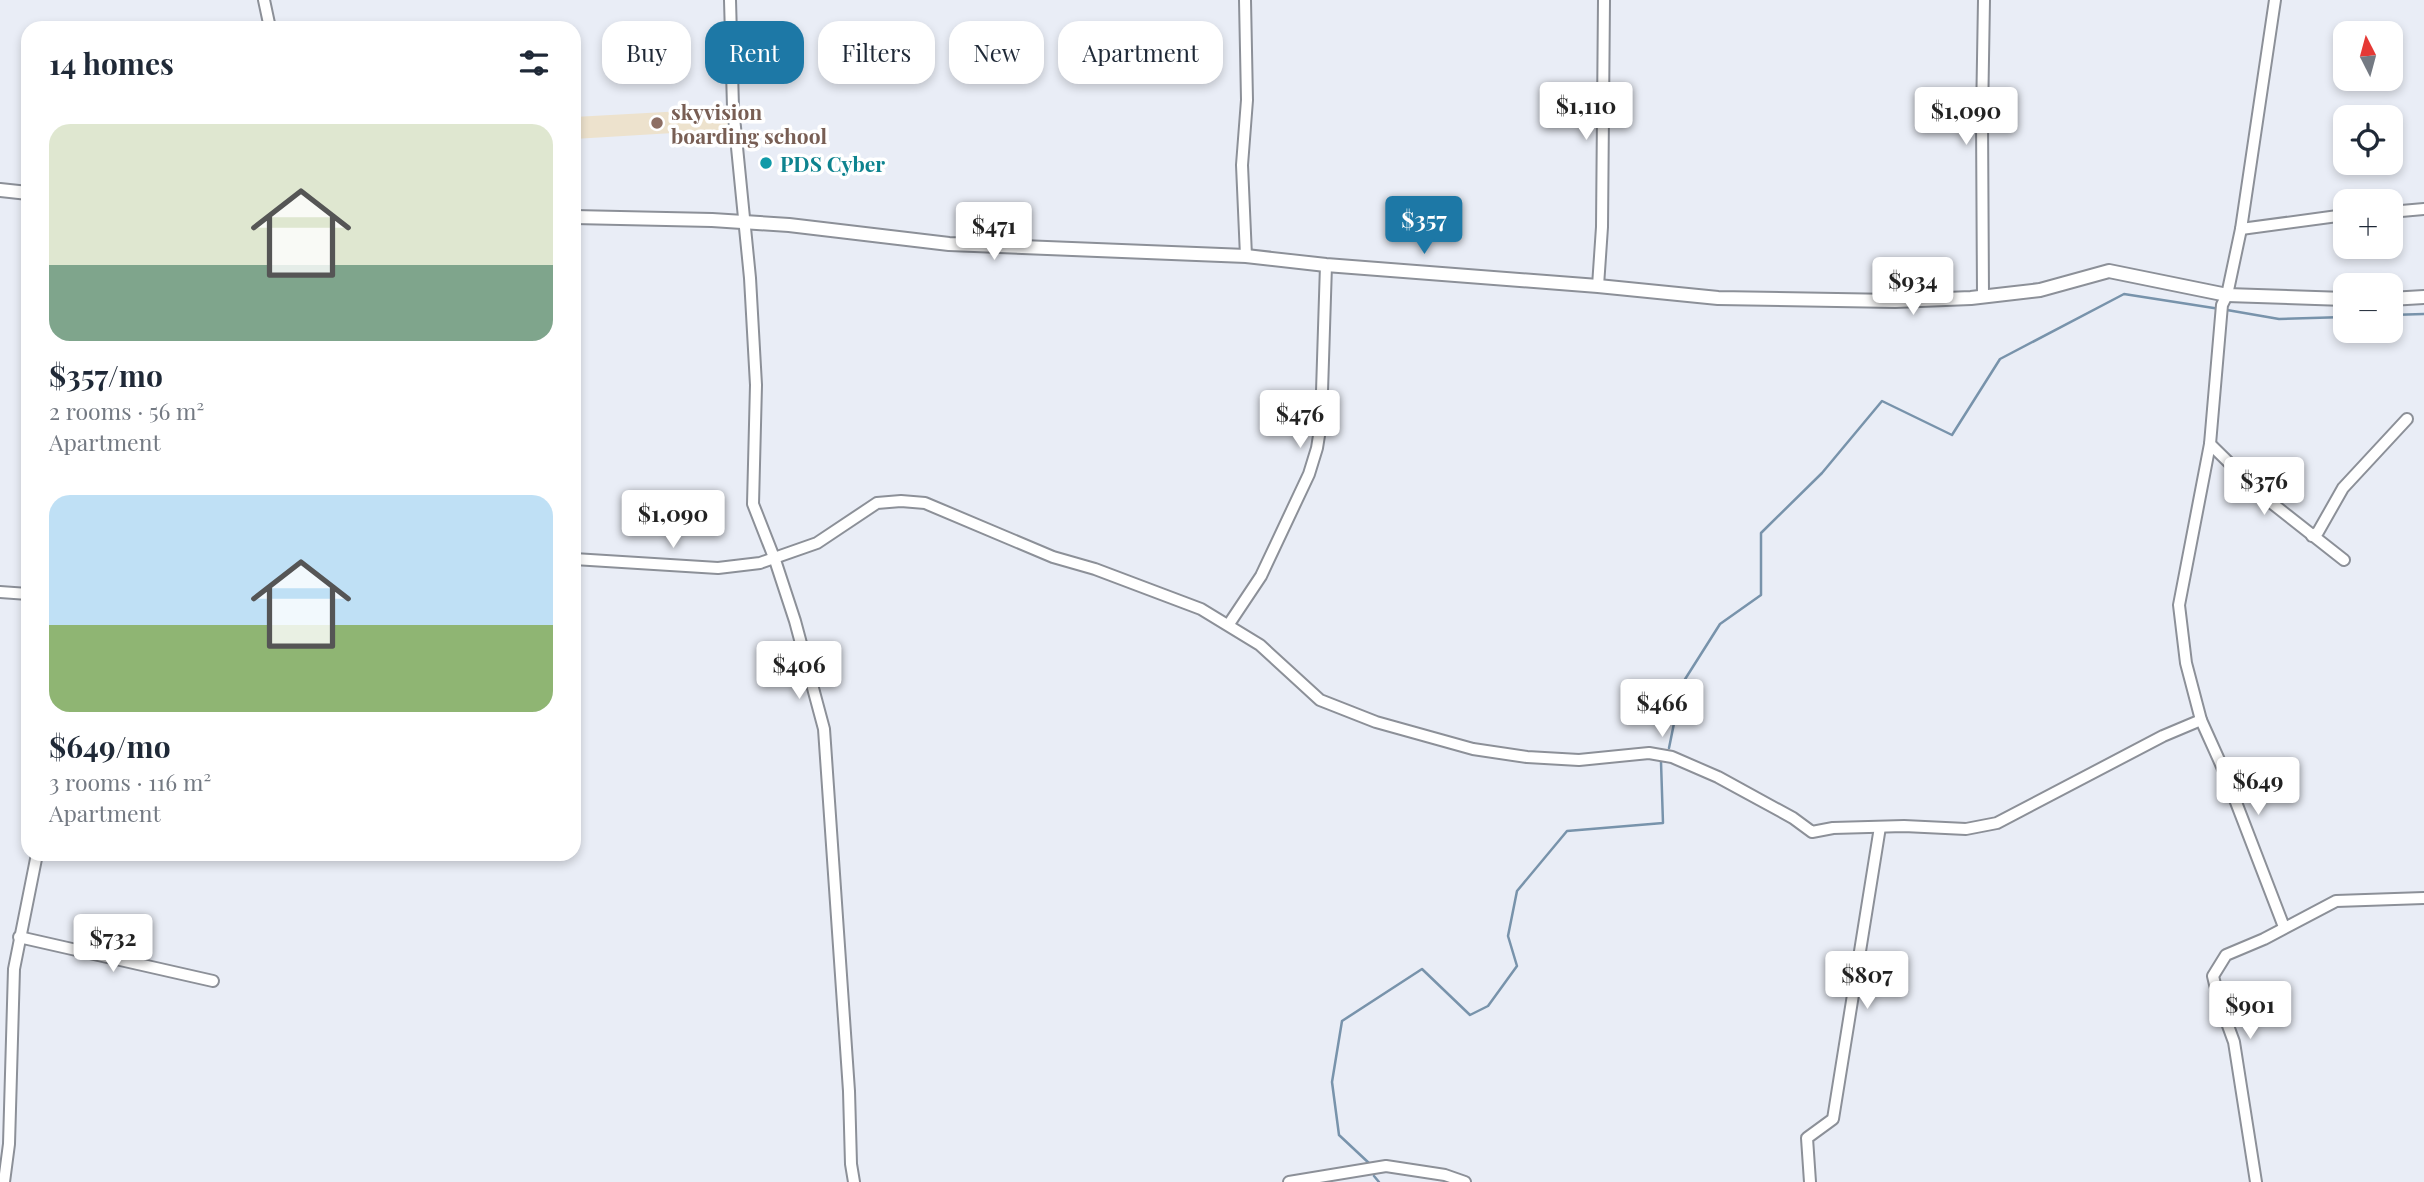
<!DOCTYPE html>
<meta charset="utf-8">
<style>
:root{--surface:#fff;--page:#f2f2f3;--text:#1f2937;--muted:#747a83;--accent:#1d78a6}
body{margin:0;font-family:"Playfair Display",serif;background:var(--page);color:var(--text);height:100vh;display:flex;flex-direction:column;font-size:26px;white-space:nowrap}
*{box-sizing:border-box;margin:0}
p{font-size:23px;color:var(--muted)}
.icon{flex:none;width:38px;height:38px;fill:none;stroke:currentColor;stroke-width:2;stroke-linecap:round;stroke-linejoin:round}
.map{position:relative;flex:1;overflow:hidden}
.details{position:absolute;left:21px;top:21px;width:560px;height:840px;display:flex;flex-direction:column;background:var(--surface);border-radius:21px;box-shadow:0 4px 10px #0003}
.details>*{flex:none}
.top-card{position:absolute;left:602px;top:21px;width:665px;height:63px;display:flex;gap:14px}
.needle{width:46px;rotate:354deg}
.fabs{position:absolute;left:2333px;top:21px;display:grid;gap:14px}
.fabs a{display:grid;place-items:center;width:70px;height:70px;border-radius:14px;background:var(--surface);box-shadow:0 4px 10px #0003;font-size:35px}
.price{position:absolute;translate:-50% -60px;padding:0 16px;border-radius:7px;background:#fff;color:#222;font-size:23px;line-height:46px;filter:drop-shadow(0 2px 4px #0008)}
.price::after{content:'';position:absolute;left:50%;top:42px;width:21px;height:16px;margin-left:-10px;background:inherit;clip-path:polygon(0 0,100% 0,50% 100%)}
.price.selected{background:var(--accent);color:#fff}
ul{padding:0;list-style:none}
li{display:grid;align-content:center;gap:14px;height:371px;padding:0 28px}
li span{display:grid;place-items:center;height:217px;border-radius:21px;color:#555}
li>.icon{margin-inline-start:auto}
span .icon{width:126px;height:126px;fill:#fffc;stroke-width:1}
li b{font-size:30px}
h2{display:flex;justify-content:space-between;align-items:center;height:84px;padding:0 28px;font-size:30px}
.tag{padding:0 24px;border-radius:21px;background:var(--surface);box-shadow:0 4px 10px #0003;font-size:24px;line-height:63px}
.tag.selected{background:var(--accent);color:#fff}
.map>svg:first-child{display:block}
.education{fill:#ede2cd}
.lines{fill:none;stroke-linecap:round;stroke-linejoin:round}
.stream{stroke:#7893ab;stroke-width:2.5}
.minor-casing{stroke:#8c9098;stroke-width:14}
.tertiary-casing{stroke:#8c9098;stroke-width:16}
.minor{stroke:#fff;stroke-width:10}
.tertiary{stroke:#fff;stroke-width:12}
.education-dot{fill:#8d6e63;stroke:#fff;stroke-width:2.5}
.culture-dot{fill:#0f9aa8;stroke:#fff;stroke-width:2.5}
.labels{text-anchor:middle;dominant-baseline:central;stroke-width:7;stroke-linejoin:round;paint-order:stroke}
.education-label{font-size:21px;font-weight:bold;fill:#785e54;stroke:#fff;text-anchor:start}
.culture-label{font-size:21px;font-weight:bold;fill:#0d838f;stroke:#fff;text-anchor:start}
</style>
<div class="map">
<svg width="2424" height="1182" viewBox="0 0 2424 1182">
<rect width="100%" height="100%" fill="#e9edf6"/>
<!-- education -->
<path class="education" d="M738,108L739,129L574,139V117Z"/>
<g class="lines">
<!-- stream -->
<g class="stream">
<path d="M2227,310L2279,319L2345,317"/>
<path d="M2390,315L2424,314"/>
<path d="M1669,748L1682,684L1720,624L1761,595V533L1822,473L1882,401L1952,435L2000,359L2124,294L2220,309"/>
<path d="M1370,1164L1339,1135L1332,1082L1342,1021L1422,969L1470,1015L1488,1006L1517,966L1508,936L1517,891L1567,831L1663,823L1661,762"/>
<path d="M1374,1176L1379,1182"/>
</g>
<!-- minor casing -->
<g class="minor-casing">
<g id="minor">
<path d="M264,0L270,28"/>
<path d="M730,0L733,107L750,278L756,385L753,504L775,560L795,621L824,729L849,1091L851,1164L854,1182"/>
<path d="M1245,0L1247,100L1242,165L1246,256"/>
<path d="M2390,212L2424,209"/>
<path d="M2241,229L2345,215"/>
<path d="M1598,286L1602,227L1604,0"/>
<path d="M1983,295L1982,118L1984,0"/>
<path d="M2210,444L2264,497L2344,560"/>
<path d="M2312,536L2318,532L2343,488L2407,419"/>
<path d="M574,559L718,568L760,563L817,543L877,503L901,501L925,503L1053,557L1095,569L1201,609L1260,645L1320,700L1376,722L1473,749L1527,757L1579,760L1649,753L1672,757L1718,777L1793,818L1812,832L1833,828L1904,826L1966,829L1997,823L2163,736L2201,720L2186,663L2179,605L2210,444L2222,305L2227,295L2241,229L2275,0"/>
<path d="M0,592L28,594"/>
<path d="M1229,624L1261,576L1309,474L1317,448L1321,423L1326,265"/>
<path d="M2201,720L2224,771L2284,927"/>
<path d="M19,937L213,981"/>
<path d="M4,1182L9,1144L14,969L37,854"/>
<path d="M1289,1182L1386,1166L1445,1175L1465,1182"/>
<path d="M1810,1182L1807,1138L1833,1119L1880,827"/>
<path d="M2256,1182L2234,1042L2219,1001L2213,976L2226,955L2264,939L2336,901L2424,898"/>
</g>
</g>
<!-- tertiary casing -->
<g class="tertiary-casing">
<g id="tertiary">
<path d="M0,190L28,193"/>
<path d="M574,217L712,220L789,225L949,244L1246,256L1326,265L1598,286L1718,298L1895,301L1971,298L2040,290L2109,271L2227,295L2345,299"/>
<path d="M2390,299L2424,297"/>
</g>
</g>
<!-- minor -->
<use href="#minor" class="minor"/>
<!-- tertiary -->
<use href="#tertiary" class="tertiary"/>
</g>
<!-- markers -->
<circle class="education-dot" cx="657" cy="123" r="7"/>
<circle class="culture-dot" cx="766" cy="163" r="7"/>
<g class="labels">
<!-- education labels -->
<g class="education-label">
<text x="671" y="111">skyvision<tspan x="671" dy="24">boarding school</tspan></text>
</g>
<!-- culture labels -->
<g class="culture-label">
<text x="780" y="163">PDS Cyber</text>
</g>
</g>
</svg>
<div class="fabs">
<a><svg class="needle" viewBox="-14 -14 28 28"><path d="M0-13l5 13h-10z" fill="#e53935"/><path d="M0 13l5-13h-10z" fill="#747a83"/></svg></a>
<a><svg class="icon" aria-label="locate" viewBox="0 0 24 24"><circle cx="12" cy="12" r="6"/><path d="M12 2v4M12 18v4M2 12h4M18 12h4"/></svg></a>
<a>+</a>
<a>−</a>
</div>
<b class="price" style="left:1586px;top:142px">$1,110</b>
<b class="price" style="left:1966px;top:147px">$1,090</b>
<b class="price selected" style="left:1424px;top:256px">$357</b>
<b class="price" style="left:994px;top:262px">$471</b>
<b class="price" style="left:1913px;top:317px">$934</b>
<b class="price" style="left:1300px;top:450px">$476</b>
<b class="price" style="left:2264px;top:517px">$376</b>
<b class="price" style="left:673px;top:550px">$1,090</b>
<b class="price" style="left:799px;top:701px">$406</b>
<b class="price" style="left:1662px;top:739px">$466</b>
<b class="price" style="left:2258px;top:817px">$649</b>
<b class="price" style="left:113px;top:974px">$732</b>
<b class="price" style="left:1867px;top:1011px">$807</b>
<b class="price" style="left:2250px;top:1041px">$901</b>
<div class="top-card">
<a class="tag">Buy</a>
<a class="tag selected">Rent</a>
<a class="tag">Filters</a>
<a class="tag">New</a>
<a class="tag">Apartment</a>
</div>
<section class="details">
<h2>14 homes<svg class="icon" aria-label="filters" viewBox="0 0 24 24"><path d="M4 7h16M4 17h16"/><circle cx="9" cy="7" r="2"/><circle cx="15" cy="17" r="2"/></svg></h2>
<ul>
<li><span style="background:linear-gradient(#dfe7d0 65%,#7fa58c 0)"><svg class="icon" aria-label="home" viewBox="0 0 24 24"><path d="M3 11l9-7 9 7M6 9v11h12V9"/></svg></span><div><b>$357/mo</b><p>2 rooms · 56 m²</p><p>Apartment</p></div></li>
<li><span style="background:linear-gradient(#bfe0f5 60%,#8fb573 0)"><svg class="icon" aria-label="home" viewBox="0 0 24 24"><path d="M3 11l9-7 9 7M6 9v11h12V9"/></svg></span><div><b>$649/mo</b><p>3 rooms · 116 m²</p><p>Apartment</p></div></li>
</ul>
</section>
</div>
